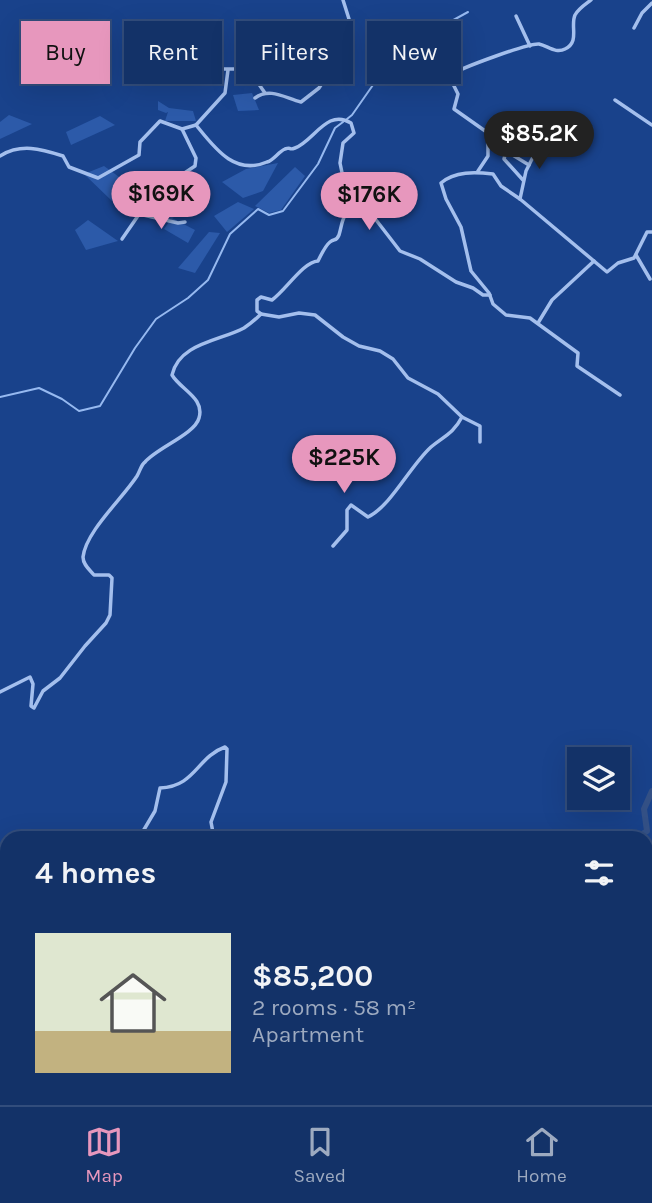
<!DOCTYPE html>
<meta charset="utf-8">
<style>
:root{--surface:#133268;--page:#203e71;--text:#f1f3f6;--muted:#9daac0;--line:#324d7c;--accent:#e797bd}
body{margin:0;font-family:Karla,sans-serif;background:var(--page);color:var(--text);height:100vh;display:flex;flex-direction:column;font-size:26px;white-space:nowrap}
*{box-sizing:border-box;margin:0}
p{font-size:23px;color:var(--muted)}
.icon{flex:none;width:38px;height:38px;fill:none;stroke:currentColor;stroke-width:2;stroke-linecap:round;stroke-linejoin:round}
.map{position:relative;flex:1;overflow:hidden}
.details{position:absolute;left:0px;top:831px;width:653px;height:275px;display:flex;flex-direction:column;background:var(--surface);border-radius:21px 21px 0 0;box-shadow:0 7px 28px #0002,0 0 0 2px var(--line)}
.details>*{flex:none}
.top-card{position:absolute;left:21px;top:21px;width:611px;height:63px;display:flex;gap:14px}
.buttons{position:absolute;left:567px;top:747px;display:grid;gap:14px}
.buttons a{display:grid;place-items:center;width:63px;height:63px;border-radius:0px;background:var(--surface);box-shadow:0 7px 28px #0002,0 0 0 2px var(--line);font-size:35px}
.price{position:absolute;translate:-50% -60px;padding:0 16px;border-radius:24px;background:var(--accent);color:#111;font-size:23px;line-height:46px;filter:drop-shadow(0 2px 4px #0008)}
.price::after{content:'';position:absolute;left:50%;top:42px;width:21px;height:16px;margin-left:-10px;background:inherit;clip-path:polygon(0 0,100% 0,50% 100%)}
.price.selected{background:#222;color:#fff}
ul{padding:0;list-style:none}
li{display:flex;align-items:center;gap:21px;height:175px;padding:0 35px}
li+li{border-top:2px solid var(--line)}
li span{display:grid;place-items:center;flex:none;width:196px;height:140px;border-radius:0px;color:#555}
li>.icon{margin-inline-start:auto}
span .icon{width:84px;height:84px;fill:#fffc;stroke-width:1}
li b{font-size:30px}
h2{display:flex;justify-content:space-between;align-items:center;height:84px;padding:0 35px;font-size:30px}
.pill{padding:0 24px;border-radius:0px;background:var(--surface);box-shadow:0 7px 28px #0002,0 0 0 2px var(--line);font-size:24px;line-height:63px}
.pill.selected{background:var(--accent);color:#111}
.tabs{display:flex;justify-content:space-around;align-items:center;height:98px;border-top:2px solid var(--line);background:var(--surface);font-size:19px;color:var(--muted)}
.tabs a{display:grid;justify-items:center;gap:4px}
.tabs .selected{color:var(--accent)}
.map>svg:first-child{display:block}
.green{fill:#2c5aa9}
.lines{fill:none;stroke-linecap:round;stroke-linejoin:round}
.stream{stroke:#96b9f0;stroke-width:2}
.river{stroke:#345187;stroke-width:6}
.minor{stroke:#a4bfed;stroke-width:3.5}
.tertiary{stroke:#a4bfed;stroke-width:5}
</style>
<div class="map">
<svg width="652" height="1105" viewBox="0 0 652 1105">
<rect width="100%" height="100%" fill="#19428b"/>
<!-- green -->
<g class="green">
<path d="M181,45L210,50L212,57L185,55L187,56L193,78L182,82Z"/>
<path d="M252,93L259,110L238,111L233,95Z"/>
<path d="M158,101L169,108L193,111L196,121H165L168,112L166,113L158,110Z"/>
<path d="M9,115L32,124L0,139V122Z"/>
<path d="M100,116L115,125L71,145L66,132Z"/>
<path d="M278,163L263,191L243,198L222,182L246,169Z"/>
<path d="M104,166L137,190L133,185L149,181L162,191L146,198L141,193L139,203L112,201L84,174Z"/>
<path d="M295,167L305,176L281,210L269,213L255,206Z"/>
<path d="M148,202L179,205V215L172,218L195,230L188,243L164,229L171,219L163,221Z"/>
<path d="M238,202L254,209L227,232L214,216Z"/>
<path d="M88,220L118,241L86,250L75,230Z"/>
<path d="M209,232L220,233L195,273L178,268Z"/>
</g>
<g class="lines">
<!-- stream -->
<g class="stream">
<path d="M347,119L352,115L403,42L437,29L468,12"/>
<path d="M0,397L39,388L62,399L79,411L100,406L135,348L156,319L188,298L208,280L230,234L258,209L269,215L283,211L318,164L335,128L343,122"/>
</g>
<!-- river -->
<g class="river">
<path d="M636,838L647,831L644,809L652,791"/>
<path d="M155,1105L156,1099"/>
</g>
<!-- minor -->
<g class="minor">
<path d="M516,16L530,46"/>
<path d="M634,28L642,13L652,3"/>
<path d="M221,69H245L251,73L265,93"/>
<path d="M228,70L225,93L196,125C214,147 234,176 267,162C274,160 278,152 285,149C293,146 287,151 295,148C314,141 327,108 351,123L354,133L343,143L340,163L350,211"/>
<path d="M255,98C270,87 285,98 301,102L319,88L332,68L326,59L325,51L349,19L343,0"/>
<path d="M615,100L652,125"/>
<path d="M0,156C21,143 41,149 63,156L69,167L98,178L139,155L140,142L160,121L182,129L196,125"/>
<path d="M478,171L488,156V133L454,109L458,94L451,80V75C460,68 529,43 539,44C548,46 556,54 565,49C580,42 570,26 575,15C579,8 586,4 591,0"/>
<path d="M523,180L504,159L506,151L529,165"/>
<path d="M520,199L526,171L532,159L541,152L542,147"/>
<path d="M139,214L178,223L185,222"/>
<path d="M122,239L151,197L177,189L180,176L195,166L196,158L182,129"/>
<path d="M636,255L650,279"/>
<path d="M261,314L257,311V300L261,297L272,300C286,290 303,262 318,261C321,255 325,246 330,242C335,238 336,242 339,235C343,222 341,215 355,207L373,216L400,251L420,259L456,282L473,288L483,295H490"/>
<path d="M538,323L552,300L594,261"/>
<path d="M620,395L577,366L578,353L530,318L506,315L493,304L489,293L471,271L461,227L446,199L441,183C455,171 475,172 493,174L501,186L520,199L607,272L618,263L634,258L647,232H652"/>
<path d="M333,546L347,530V510L351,505L368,517C391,506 410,466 431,447C444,436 453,434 462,417"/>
<path d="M0,692L30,677L33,684L31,706L34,708L43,691L60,678L85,646L106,623L110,615L112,578L109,575H94C90,570 83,565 83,557C86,531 123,498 137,476C140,471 141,465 145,462C157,448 195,434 199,418C205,398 181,390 172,375C179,343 220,341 244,328C250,324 256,319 261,314L279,317L299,313L315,315L343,337L359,346L380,351L393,359L408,378L438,394L462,417L480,426V442"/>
<path d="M139,838L155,811L160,788C195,787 197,757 225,747L227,749L226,782L211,822L214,838"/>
<path d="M646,983L652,981"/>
<path d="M292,1099L293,1105"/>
<path d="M312,1099L317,1105"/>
<path d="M629,1099L638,1105"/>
<path d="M9,1105V1099"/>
<path d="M477,1105L487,1099"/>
</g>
<!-- tertiary -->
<g class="tertiary">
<path d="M652,1047L649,1060L652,1069"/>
<path d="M646,1097L652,1088"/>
</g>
</g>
</svg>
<div class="buttons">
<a><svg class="icon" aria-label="layers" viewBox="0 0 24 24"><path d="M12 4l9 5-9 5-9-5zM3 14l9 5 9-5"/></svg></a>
</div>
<b class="price selected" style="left:539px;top:171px">$85.2K</b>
<b class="price" style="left:161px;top:231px">$169K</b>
<b class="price" style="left:369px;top:232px">$176K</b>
<b class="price" style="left:344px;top:495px">$225K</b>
<div class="top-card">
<a class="pill selected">Buy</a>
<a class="pill">Rent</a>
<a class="pill">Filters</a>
<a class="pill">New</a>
</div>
<section class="details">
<h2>4 homes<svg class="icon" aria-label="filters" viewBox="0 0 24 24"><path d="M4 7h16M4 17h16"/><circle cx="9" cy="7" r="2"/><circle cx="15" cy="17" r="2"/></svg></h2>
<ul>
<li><span style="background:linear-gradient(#dfe7d0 70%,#c2b280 0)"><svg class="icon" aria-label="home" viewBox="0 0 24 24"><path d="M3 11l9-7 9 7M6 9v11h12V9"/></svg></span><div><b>$85,200</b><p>2 rooms · 58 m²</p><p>Apartment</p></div></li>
</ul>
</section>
</div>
<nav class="tabs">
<a class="selected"><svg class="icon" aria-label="map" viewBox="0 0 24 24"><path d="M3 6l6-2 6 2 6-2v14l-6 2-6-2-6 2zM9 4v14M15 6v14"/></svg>Map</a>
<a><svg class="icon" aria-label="saved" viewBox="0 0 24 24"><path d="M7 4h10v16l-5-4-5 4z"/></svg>Saved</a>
<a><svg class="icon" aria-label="home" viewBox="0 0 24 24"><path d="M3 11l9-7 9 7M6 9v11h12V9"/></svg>Home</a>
</nav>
